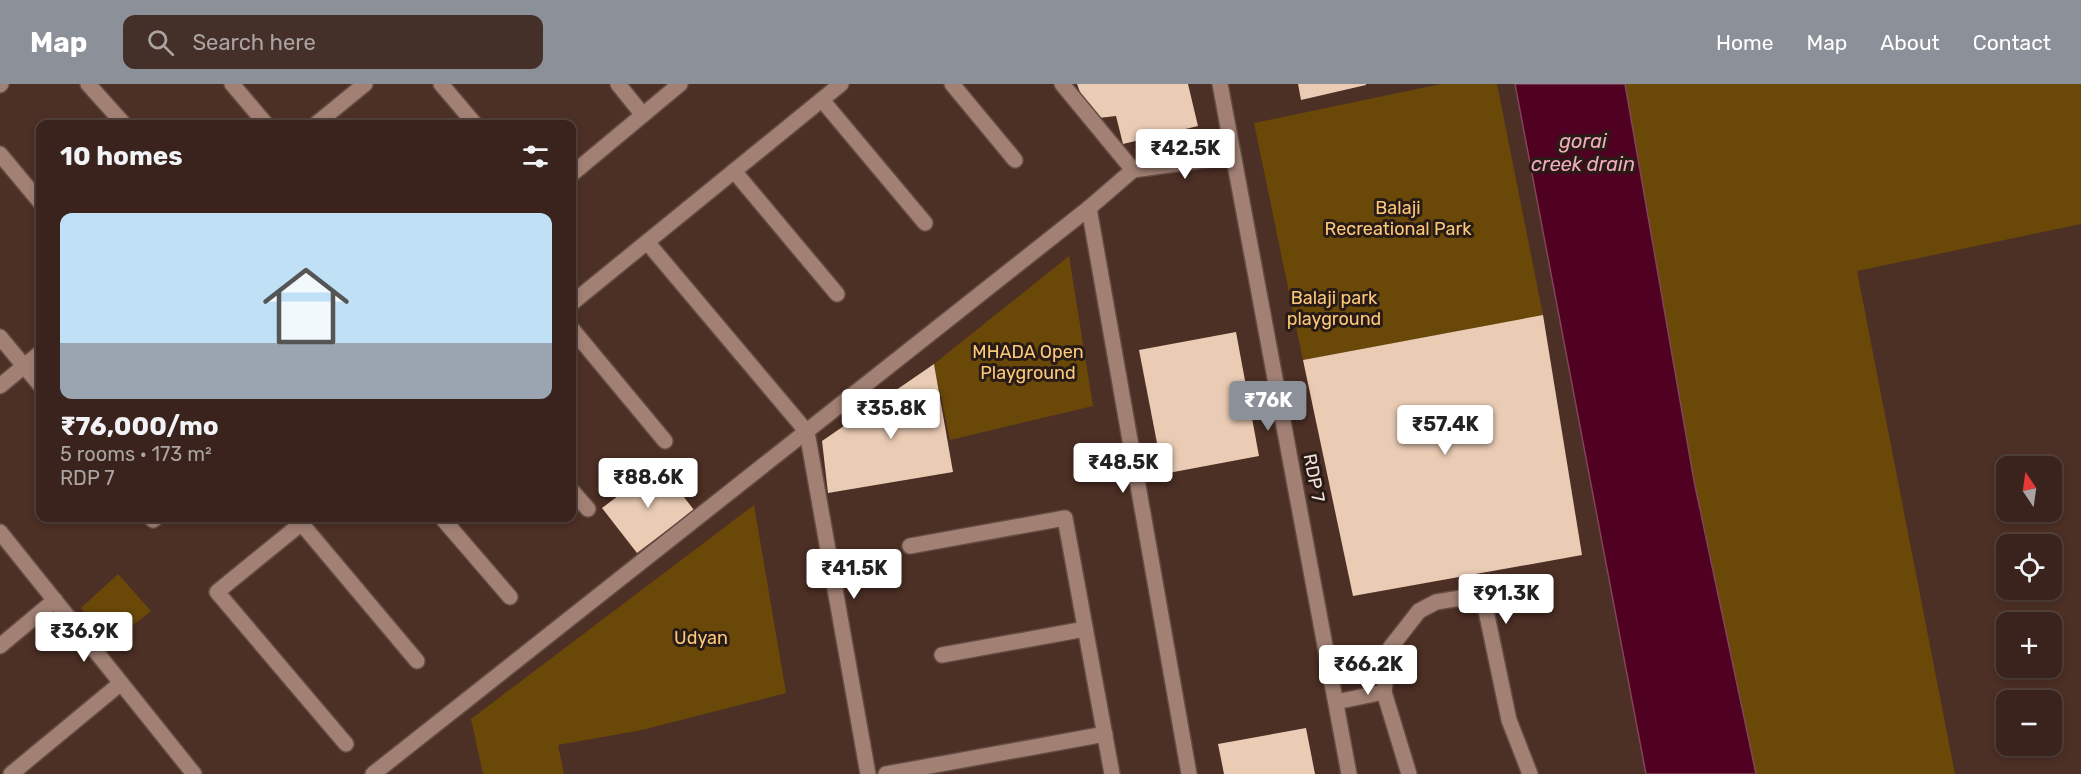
<!DOCTYPE html>
<meta charset="utf-8">
<style>
:root{--surface:#39231c;--page:#442f29;--text:#f1f3f6;--muted:#aba4a3;--line:#53403b;--accent:#8c9099}
body{margin:0;font-family:Rubik,sans-serif;background:var(--page);color:var(--text);height:100vh;display:flex;flex-direction:column;font-size:22px;white-space:nowrap}
*{box-sizing:border-box;margin:0}
p{font-size:20px;color:var(--muted)}
.icon{flex:none;width:33px;height:33px;fill:none;stroke:currentColor;stroke-width:2;stroke-linecap:round;stroke-linejoin:round}
.map{position:relative;flex:1;overflow:hidden}
.drawer{position:absolute;left:36px;top:36px;width:540px;height:402px;display:flex;flex-direction:column;background:var(--surface);border-radius:12px;box-shadow:0 3px 9px #0003,0 0 0 2px var(--line)}
.drawer>*{flex:none}
.needle{width:39px;rotate:347deg}
.fabs{position:absolute;left:1996px;top:372px;display:grid;gap:12px}
.fabs a{display:grid;place-items:center;width:66px;height:66px;border-radius:12px;background:var(--surface);box-shadow:0 3px 9px #0003,0 0 0 2px var(--line);font-size:30px}
.price{position:absolute;translate:-50% -51px;padding:0 14px;border-radius:6px;background:#fff;color:#222;font-size:20px;line-height:39px;filter:drop-shadow(0 2px 3px #0008)}
.price::after{content:'';position:absolute;left:50%;top:36px;width:18px;height:14px;margin-left:-9px;background:inherit;clip-path:polygon(0 0,100% 0,50% 100%)}
.price.on{background:var(--accent);color:#fff}
ul{padding:0;list-style:none}
li{display:grid;align-content:center;gap:12px;height:318px;padding:0 24px}
li span{display:grid;place-items:center;height:186px;border-radius:12px;color:#555}
li>.icon{margin-inline-start:auto}
span .icon{width:108px;height:108px;fill:#fffc;stroke-width:1}
li b{font-size:26px}
h2{display:flex;justify-content:space-between;align-items:center;height:72px;padding:0 24px;font-size:26px}
header{display:flex;align-items:center;gap:36px;box-sizing:border-box;height:84px;padding:0 30px;background:var(--accent);color:#fff}
header strong{font-size:28px}
nav{display:flex;gap:33px;margin-inline-start:auto;font-size:21px}
.search{width:420px;height:54px;background:var(--page);display:flex;align-items:center;gap:15px;box-sizing:border-box;padding:0 21px;border-radius:12px;color:var(--muted);font-size:22px}
.map>svg:first-child{display:block}
.green{fill:#6a4908}
.water{fill:#500122;stroke:#814459;stroke-width:1.5}
.building{fill:#eaccb5}
.lines{fill:none;stroke-linecap:round;stroke-linejoin:round}
.lane-casing{stroke:#644c42;stroke-width:18}
.street-casing{stroke:#644c42;stroke-width:18}
.secondary-casing{stroke:#644c42;stroke-width:18}
.lane{stroke:#a28074;stroke-width:15}
.street{stroke:#a28074;stroke-width:15}
.secondary{stroke:#a28074;stroke-width:15}
.labels{text-anchor:middle;dominant-baseline:central;stroke-width:6;stroke-linejoin:round;paint-order:stroke}
.park-label{font-size:18px;fill:#fcc97b;stroke:#291b16}
.street-label{font-size:18px;fill:#f4e1da;stroke:#291b16}
.water-label{font-size:20px;font-style:italic;fill:#f1abbb;stroke:#291b16}
</style>
<header>
<strong>Map</strong>
<div class="search"><svg class="icon" aria-label="search" viewBox="0 0 24 24"><circle cx="10" cy="10" r="6"/><path d="M15 15l6 6"/></svg>Search here</div>
<nav><a>Home</a><a>Map</a><a>About</a><a>Contact</a></nav>
</header>
<div class="map">
<svg width="2081" height="690" viewBox="0 0 2081 690">
<rect width="100%" height="100%" fill="#4c2f25"/>
<!-- green -->
<g class="green">
<path d="M1441,0H1497L1543,231L1303,276L1254,39Z"/>
<path d="M1625,0H2081V140L1857,187L1955,690H1756L1694,397Z"/>
<path d="M1069,172L1093,322L950,356L934,280Z"/>
<path d="M754,421L786,609L642,646L558,661L564,690H483L471,635Z"/>
<path d="M118,490L151,527L109,560L81,524Z"/>
</g>
<!-- water -->
<path class="water" d="M1515,0H1625L1694,397L1756,690H1646Z"/>
<!-- building -->
<g class="building">
<path d="M1077,0H1188L1198,42L1123,60L1116,32L1090,35Z"/>
<path d="M1298,0H1366V1L1301,16Z"/>
<path d="M1543,231L1582,471L1353,512L1303,276Z"/>
<path d="M1236,248L1259,372L1163,390L1139,266Z"/>
<path d="M934,280L953,388L828,409L822,357Z"/>
<path d="M659,381L694,426L637,469L602,424Z"/>
<path d="M1306,644L1315,690H1224L1218,660Z"/>
</g>
<g class="lines">
<!-- lane casing -->
<g class="lane-casing">
<g id="lane">
<path d="M952,0L1015,76"/>
<path d="M1062,0L1133,86"/>
<path d="M822,16L925,139"/>
<path d="M734,87L837,210"/>
<path d="M647,158L807,348"/>
<path d="M572,219L841,0"/>
<path d="M572,245L665,357"/>
<path d="M572,407L588,425"/>
<path d="M308,434L217,508L346,660"/>
<path d="M442,434L510,513"/>
<path d="M301,439L417,577"/>
<path d="M910,462L1065,434L1112,690"/>
<path d="M942,571L1085,545"/>
<path d="M886,690L1105,650"/>
</g>
</g>
<!-- street casing -->
<g class="street-casing">
<g id="street">
<path d="M88,0L124,40"/>
<path d="M232,0L266,40"/>
<path d="M441,0L475,40"/>
<path d="M618,0L643,31"/>
<path d="M0,1L1,0"/>
<path d="M316,40L365,0"/>
<path d="M0,70L40,118"/>
<path d="M572,90L680,0"/>
<path d="M1089,124L1189,690"/>
<path d="M0,253L40,301"/>
<path d="M0,302L40,269"/>
<path d="M807,348L868,690"/>
<path d="M151,434L153,436L156,434"/>
<path d="M0,448L194,690"/>
<path d="M0,562L55,516"/>
<path d="M1336,618L1384,608"/>
<path d="M11,690L121,599"/>
<path d="M373,690L1089,124L1133,86L1233,72"/>
<path d="M1409,690L1384,608L1390,564L1419,527L1436,518L1467,513L1480,516L1485,522L1509,636L1530,690"/>
</g>
</g>
<!-- secondary casing -->
<g class="secondary-casing">
<path id="secondary" d="M1220,0L1349,690"/>
</g>
<!-- lane -->
<use href="#lane" class="lane"/>
<!-- street -->
<use href="#street" class="street"/>
<!-- secondary -->
<use href="#secondary" class="secondary"/>
</g>
<g class="labels">
<!-- park labels -->
<g class="park-label">
<text x="1398" y="124">Balaji<tspan x="1398" dy="21">Recreational Park</tspan></text>
<text x="1334" y="214">Balaji park<tspan x="1334" dy="21">playground</tspan></text>
<text x="1028" y="268">MHADA Open<tspan x="1028" dy="21">Playground</tspan></text>
<text x="701" y="554">Udyan</text>
</g>
<!-- street labels -->
<g class="street-label">
<text transform="translate(1314 394) rotate(79)">RDP 7</text>
</g>
<!-- water labels -->
<g class="water-label">
<text x="1583" y="57">gorai<tspan x="1583" dy="23">creek drain</tspan></text>
</g>
</g>
</svg>
<div class="fabs">
<a><svg class="needle" viewBox="-14 -14 28 28"><path d="M0-13l5 13h-10z" fill="#e53935"/><path d="M0 13l5-13h-10z" fill="#aba4a3"/></svg></a>
<a><svg class="icon" aria-label="locate" viewBox="0 0 24 24"><circle cx="12" cy="12" r="6"/><path d="M12 2v4M12 18v4M2 12h4M18 12h4"/></svg></a>
<a>+</a>
<a>−</a>
</div>
<b class="price" style="left:1185px;top:96px">₹42.5K</b>
<b class="price on" style="left:1268px;top:348px">₹76K</b>
<b class="price" style="left:891px;top:356px">₹35.8K</b>
<b class="price" style="left:1445px;top:372px">₹57.4K</b>
<b class="price" style="left:1123px;top:410px">₹48.5K</b>
<b class="price" style="left:648px;top:425px">₹88.6K</b>
<b class="price" style="left:854px;top:516px">₹41.5K</b>
<b class="price" style="left:1506px;top:541px">₹91.3K</b>
<b class="price" style="left:84px;top:579px">₹36.9K</b>
<b class="price" style="left:1368px;top:612px">₹66.2K</b>
<section class="drawer">
<h2>10 homes<svg class="icon" aria-label="filters" viewBox="0 0 24 24"><path d="M4 7h16M4 17h16"/><circle cx="9" cy="7" r="2"/><circle cx="15" cy="17" r="2"/></svg></h2>
<ul>
<li><span style="background:linear-gradient(#bfe0f5 70%,#9aa5b1 0)"><svg class="icon" aria-label="home" viewBox="0 0 24 24"><path d="M3 11l9-7 9 7M6 9v11h12V9"/></svg></span><div><b>₹76,000/mo</b><p>5 rooms · 173 m²</p><p>RDP 7</p></div></li>
</ul>
</section>
</div>
